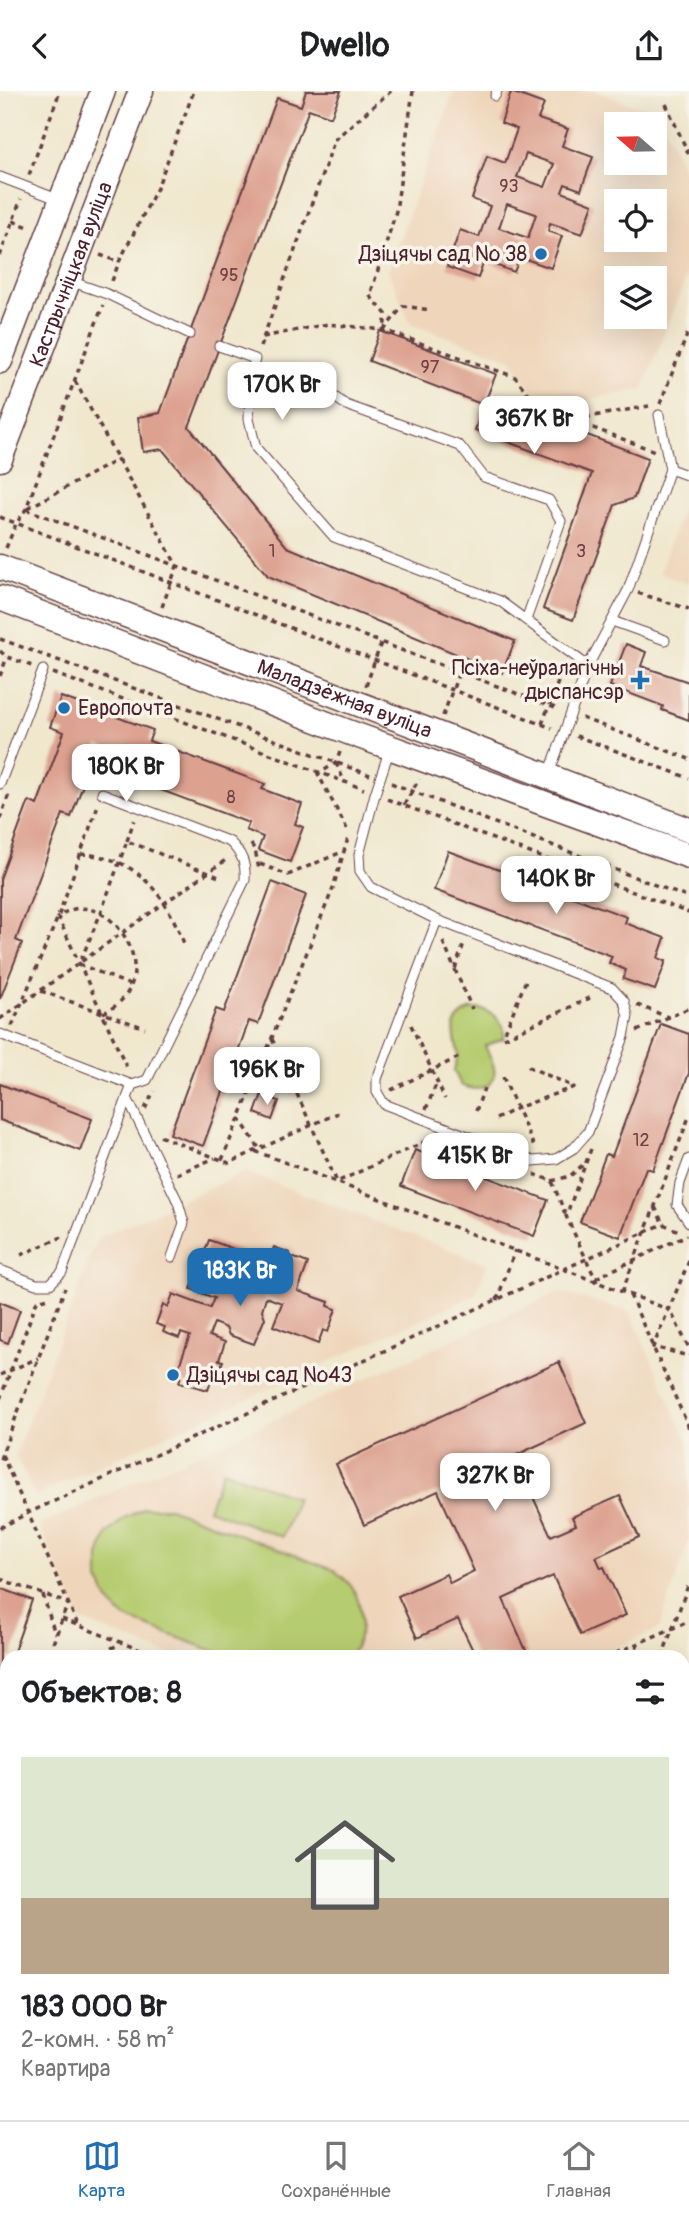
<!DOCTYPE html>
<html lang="ru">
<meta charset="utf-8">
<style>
:root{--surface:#fff;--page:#f2f2f2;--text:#202124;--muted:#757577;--line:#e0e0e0;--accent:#1f6fb2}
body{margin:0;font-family:Pangolin,sans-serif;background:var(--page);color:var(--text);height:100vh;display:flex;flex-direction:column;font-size:26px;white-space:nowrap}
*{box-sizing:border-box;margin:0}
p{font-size:23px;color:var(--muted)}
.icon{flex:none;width:38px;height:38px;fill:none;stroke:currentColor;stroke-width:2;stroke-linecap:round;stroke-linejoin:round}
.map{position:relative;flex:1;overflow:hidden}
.sheet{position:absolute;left:0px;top:1559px;width:690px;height:471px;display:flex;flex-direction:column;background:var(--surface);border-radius:21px 21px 0 0;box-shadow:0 7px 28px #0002}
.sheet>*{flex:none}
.needle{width:46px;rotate:290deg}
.controls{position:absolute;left:604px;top:21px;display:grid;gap:14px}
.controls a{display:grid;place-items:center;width:63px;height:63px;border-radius:0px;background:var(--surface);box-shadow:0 7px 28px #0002;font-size:35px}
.price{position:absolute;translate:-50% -60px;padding:0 16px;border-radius:14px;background:#fff;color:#222;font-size:23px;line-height:46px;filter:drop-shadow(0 2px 4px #0008)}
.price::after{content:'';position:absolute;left:50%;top:42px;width:21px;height:16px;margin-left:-10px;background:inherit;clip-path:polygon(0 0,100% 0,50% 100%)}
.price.selected{background:var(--accent);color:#fff}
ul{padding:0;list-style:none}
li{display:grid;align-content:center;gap:14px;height:371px;padding:0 21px}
li span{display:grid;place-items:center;height:217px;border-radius:0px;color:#555}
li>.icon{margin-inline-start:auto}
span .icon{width:126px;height:126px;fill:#fffc;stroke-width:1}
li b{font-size:30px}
h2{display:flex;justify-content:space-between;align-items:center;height:84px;padding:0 21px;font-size:30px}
header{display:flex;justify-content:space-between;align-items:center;height:91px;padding:0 21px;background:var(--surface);font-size:32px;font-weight:800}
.tabs{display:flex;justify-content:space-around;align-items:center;height:98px;border-top:2px solid var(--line);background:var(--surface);font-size:19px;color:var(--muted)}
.tabs a{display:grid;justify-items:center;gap:4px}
.tabs .selected{color:var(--accent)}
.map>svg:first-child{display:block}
.built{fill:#efd6bb;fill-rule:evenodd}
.green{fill:#b6cc70;stroke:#80764e;stroke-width:2}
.building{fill:#dda190;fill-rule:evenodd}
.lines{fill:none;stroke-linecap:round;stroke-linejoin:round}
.lane-casing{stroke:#633d43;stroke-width:11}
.secondary-casing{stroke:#633d43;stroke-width:27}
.path{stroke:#633d43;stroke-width:3.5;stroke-dasharray:5 5;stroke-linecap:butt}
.lane{stroke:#fff;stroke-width:9}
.secondary{stroke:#fff;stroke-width:24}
.poi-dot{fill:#1f6fb2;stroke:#f7f3e8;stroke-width:2.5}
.labels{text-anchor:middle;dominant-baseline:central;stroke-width:7;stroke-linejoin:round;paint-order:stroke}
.number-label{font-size:18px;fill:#6f4044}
.poi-label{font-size:21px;fill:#4a1f2b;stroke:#f7f3e8;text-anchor:end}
.street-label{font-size:21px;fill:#4a1f2b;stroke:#f7f3e8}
</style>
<header><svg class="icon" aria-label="back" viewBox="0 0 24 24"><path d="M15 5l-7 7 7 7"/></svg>Dwello<svg class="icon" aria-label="share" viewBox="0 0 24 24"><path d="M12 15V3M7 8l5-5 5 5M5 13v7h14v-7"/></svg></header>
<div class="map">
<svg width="689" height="2029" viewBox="0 0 689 2029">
<rect width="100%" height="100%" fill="#f7f3e8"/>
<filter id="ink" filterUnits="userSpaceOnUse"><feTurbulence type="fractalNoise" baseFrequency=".0143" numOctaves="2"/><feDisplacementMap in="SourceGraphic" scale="14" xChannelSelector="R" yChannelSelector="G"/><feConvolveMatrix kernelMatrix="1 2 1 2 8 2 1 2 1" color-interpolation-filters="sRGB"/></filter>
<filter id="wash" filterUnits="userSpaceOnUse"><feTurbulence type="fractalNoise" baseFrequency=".00686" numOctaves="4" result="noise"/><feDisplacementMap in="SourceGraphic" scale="28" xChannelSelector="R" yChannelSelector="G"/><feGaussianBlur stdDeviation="1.57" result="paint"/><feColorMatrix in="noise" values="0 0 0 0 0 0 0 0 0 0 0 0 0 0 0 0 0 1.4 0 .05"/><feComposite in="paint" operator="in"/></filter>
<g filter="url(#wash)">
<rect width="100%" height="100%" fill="#f0e7cd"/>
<!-- built -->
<g class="built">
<path d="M454,0H596L660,24L689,92V178L643,298L563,314L533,302L512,268L411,233L388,180ZM616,33H654V72H616ZM616,110H654V149H616ZM616,187H654V226H616Z"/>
<path d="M689,398V493L659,482Z"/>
<path d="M246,1081L487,1173L475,1204L36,1404L15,1364L98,1147Z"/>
<path d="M559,1201L630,1221L689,1353V1449L659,1538L594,1566H174L81,1529L39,1434Z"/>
</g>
<!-- green -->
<g class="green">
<path d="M472,918C489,917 506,928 504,947L485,955C488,962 493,970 494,977C498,997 475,1002 461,994L454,980C455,974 458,968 458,963C455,941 446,931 472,918Z"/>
<path d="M223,1379L297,1407L282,1446L208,1418Z"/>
<path d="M145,1417H169L334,1479C339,1484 347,1489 351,1495C365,1515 365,1548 348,1566H230L125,1527L108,1510L99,1489V1465L107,1443L124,1427Z"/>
</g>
<g id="blocks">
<!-- building -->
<g class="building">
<path d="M306,0H341L331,26L309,18L189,336L287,456L515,550L502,582L268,485L162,358L143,361L138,326L160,322L277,7L301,15Z"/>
<path d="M511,1L544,13L538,28L568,38L562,55L593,66L581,99L565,93L562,101L593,113L582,143L550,132L548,140L562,145L551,177L520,166L514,181L484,170L478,187L447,176L460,139L479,146L490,115L472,108L487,65L505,72L517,38L501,32ZM526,63L554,73L545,96L517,86ZM507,113L536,123L528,147L499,137Z"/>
<path d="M380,240L496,283L487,306L648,367L634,407L615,414L573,529L543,518L592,382L475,339L484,314L369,270Z"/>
<path d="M626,553L646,561L641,575L689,591V629L662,619L663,615L610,595Z"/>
<path d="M61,606L153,639L149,650L265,693L262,698L302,713L295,733L303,736L290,771L258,759L263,746L246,739L249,732L134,689L141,669L98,654L71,726L63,723L16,849L22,852L0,908V788L29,710L37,714L64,641L50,636Z"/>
<path d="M448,760L627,826L625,832L665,847L658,867L666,870L655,899L623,888L626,879L609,872L612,865L434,799Z"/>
<path d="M272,791L306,804L258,933L249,930L203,1055L170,1043L216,918L224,921Z"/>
<path d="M661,933L689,943V982L653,1079L646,1077L620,1146L580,1131L606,1063L612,1065Z"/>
<path d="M0,993L92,1028L80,1060L0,1029Z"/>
<path d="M262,1003L279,1010L272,1029L255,1022Z"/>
<path d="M415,1059L548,1109L534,1145L401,1095Z"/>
<path d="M209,1149L259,1167L250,1190L260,1194L274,1156L290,1162L289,1165L308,1172L298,1200L329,1211L328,1215L336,1218L328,1241L323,1239L318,1253L273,1235L282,1212L266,1206L262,1219L265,1227L254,1253L229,1244L226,1237L214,1232L209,1245L225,1251L219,1269L223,1270L216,1289L212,1288L208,1299L179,1291L181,1285L176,1283L190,1245L181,1242L179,1247L163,1241L165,1236L156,1233L163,1214L168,1216L173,1203L210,1217L214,1207L191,1198Z"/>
<path d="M0,1211L20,1219L8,1252L0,1249Z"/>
<path d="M559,1271L586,1332L514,1365L551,1445L576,1434L572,1426L620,1405L639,1446L596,1466L601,1477L604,1476L626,1524L580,1544L553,1485L503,1508L529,1566H476L458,1528L417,1547L398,1505L446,1483L450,1492L474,1480L438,1400L364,1434L336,1373Z"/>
<path d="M0,1497L32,1509L12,1566H7V1579L0,1597Z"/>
<path d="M682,1607L689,1610V1647L682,1644Z"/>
<path d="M682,1711L689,1713V1832L682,1829Z"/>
<path d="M451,2023H504L501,2029H467Z"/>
<path d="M572,2023H661L659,2029H587Z"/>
</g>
</g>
</g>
<g filter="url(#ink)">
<use href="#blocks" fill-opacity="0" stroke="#633d43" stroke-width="2"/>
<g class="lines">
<!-- lane casing -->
<g class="lane-casing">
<g id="lane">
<path d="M495,5L497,0"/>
<path d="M0,86L60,109"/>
<path d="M70,190L107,203L190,243"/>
<path d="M219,255L255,268L251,283H302L346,314L460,355L484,386L549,409L561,430L526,529"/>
<path d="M251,283L249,328L256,357L334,446L500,510L588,575"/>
<path d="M670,378L689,385"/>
<path d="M612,530L665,549"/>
<path d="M390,657L375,703L359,764L360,780L371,796L437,829L612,897L624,910L628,925L624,946L588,1041L574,1057L556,1068L533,1070L384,1013L377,1001V988L437,829"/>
<path d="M549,683L588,575L628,499L670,378L659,324"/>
<path d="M0,693L43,579"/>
<path d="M0,943L132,994"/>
<path d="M127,1007L178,1111L184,1132L172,1166"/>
<path d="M689,1068L680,1092L677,1114L689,1131"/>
<path d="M0,1179L36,1193H50L62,1181L132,994L147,989L245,789C246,772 242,763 230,751L102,702"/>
<path d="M0,1817H7"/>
<path d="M393,2029L395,2023"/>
</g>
</g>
<!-- secondary casing -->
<g class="secondary-casing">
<g id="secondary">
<path d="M0,270L103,0"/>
<path id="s1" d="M0,368L141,0"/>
<path id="s2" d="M0,476L689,739"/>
<path d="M0,507L348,641L689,765"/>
<path d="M0,1989L7,1991"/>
<path d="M14,2023L29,2029"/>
<path d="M90,2023L106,2029"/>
</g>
</g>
<!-- path -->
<g class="path">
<path d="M413,0L396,120L370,205L386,223L384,239L403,215L431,219"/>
<path d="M666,13L689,64"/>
<path d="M29,84L60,0"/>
<path d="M13,130L31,137"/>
<path d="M100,164L119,171"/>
<path d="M0,165L21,108"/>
<path d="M112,190L119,171L157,97L194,0"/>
<path d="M263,246L328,233L384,239L515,286L539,317L572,329L649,315"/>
<path d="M260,256L335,48L391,0"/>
<path d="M75,290L177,475L162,516"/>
<path d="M660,313L689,239"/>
<path d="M574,330L655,360"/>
<path d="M28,417L119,368"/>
<path d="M26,418L558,618"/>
<path d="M0,426L552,637"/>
<path d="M6,457L16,433L26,418L103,214"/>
<path d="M638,502L689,518"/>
<path d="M0,548L370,684"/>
<path d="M0,560L7,566L32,575"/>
<path d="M53,582L364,698"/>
<path d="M0,585L7,566"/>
<path d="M366,595L381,552"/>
<path d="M443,625L459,581"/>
<path d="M582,627L689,668"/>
<path d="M542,633L563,578L568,573"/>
<path d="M576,645L689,687"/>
<path d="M340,661L336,672L318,683L349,742"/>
<path d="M336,672L345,692"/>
<path d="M391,692L689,807"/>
<path d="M387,708L689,822"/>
<path d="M404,714L419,688"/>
<path d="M0,728L9,703"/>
<path d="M127,750L134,729"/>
<path d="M251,753L255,759L259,778"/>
<path d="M81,763C139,766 166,805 185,855"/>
<path d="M260,773L288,784L344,760"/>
<path d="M443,851L472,918"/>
<path d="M455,878L464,852"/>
<path d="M130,894L79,873L100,824L127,750L219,786"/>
<path d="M41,900L145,937"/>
<path d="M637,914L668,926"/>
<path d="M103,922C175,889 106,787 58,826L128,979"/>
<path d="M0,928L227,768"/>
<path d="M411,934L445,1008"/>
<path d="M12,935L58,826L98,714"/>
<path d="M637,940L689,917"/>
<path d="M505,941L526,889"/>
<path d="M504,947L594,905"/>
<path d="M272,948L337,1091L435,1046"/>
<path d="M503,986L535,1058"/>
<path d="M391,999L459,966"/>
<path d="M145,1018L154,1000"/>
<path d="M426,1018L437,991"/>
<path d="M476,1020L484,997"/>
<path d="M239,1027L259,1057"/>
<path d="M496,1028L517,1017L574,996L527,975"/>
<path d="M160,1045L229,1072L338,1022"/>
<path d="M591,1058L566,1125L597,1191"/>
<path d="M255,1060L670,1219L689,1257"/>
<path d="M222,1069L332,800L349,744"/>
<path d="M177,1083L215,1067"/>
<path d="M534,1083L552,1090L566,1125"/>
<path d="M552,1090L570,1085L586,1071"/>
<path d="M655,1116L663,1133"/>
<path d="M21,1164L62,1146"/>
<path d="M689,1170L653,1256L689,1265"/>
<path d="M596,1187L687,1144"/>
<path d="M622,1201L689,1026"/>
<path d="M630,1204L689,1337"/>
<path d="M497,1209L515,1159"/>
<path d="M0,1284L38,1267"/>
<path d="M0,1308L37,1210L49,1207"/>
<path d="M2,1364L78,1534"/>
<path d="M0,1368L65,1197"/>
<path d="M0,1437L28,1422L663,1133L679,1140"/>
<path d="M0,1488L68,1512L48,1566"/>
<path d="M43,1504L55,1543"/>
<path d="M62,1528L158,1566"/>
<path d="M93,1566L122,1552"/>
<path d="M607,1566L689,1530"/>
<path d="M633,1566L638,1552"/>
<path d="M662,1566L689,1492"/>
<path d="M682,1581L689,1583"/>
<path d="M0,1696L7,1677"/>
<path d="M682,1701L689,1703"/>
<path d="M0,1768L7,1771"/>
<path d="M682,1835L689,1838"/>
<path d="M0,1925L7,1928"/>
<path d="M0,1950L7,1952"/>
<path d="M682,2005L689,1988"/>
<path d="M259,2023L274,2029"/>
<path d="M352,2023L354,2029"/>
<path d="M318,2029L320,2023"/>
<path d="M539,2029L540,2027L545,2029"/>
<path d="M674,2029L676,2023"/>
<path d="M688,2029L689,2025"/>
</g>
<!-- lane -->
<use href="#lane" class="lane"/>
<!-- secondary -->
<use href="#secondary" class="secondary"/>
</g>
</g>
<!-- markers -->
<g class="poi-dot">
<circle cx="541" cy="163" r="7"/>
<path d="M636.5 578.5h7v7h7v7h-7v7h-7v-7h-7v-7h7z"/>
<circle cx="64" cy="617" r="7"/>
<circle cx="173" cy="1284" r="7"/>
</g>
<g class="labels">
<!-- number labels -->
<g class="number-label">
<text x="509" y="95">93</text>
<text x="229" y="184">95</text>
<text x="430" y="276">97</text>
<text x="272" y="460">1</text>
<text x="581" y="460">3</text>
<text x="231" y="706">8</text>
<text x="641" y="1049">12</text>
</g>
<!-- poi labels -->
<g class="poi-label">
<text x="527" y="163">Дзіцячы сад № 38</text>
<text x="624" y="577">Псіха-неўралагічны<tspan x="624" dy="24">дыспансэр</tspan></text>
<text x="78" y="617" text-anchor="start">Европочта</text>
<text x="187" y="1284" text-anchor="start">Дзіцячы сад №43</text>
</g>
<!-- street labels -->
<g class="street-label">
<text stroke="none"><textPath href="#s1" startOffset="198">Кастрычніцкая вуліца</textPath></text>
<text stroke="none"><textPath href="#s2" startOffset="369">Маладзёжная вуліца</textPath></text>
</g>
</g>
</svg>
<div class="controls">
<a><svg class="needle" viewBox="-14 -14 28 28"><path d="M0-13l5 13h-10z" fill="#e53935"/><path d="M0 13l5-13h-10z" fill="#757577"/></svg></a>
<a><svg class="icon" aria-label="locate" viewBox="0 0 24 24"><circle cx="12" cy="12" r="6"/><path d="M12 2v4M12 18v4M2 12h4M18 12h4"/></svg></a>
<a><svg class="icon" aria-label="layers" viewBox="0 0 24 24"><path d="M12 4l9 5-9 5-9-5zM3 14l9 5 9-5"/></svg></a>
</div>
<b class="price" style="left:282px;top:331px">170K Br</b>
<b class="price" style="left:534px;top:365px">367K Br</b>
<b class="price" style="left:126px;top:713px">180K Br</b>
<b class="price" style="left:556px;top:825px">140K Br</b>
<b class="price" style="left:267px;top:1016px">196K Br</b>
<b class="price" style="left:475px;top:1102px">415K Br</b>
<b class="price selected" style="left:240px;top:1217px">183K Br</b>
<b class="price" style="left:495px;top:1422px">327K Br</b>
<section class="sheet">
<h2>Объектов: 8<svg class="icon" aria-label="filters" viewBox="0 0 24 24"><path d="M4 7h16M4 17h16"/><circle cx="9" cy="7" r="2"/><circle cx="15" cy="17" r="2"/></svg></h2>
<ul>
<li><span style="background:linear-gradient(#dfe7d0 65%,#b9a48a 0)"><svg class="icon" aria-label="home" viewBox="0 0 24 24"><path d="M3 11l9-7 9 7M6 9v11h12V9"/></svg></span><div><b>183 000 Br</b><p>2-комн. · 58 m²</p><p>Квартира</p></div></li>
</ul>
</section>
</div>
<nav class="tabs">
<a class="selected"><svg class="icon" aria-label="map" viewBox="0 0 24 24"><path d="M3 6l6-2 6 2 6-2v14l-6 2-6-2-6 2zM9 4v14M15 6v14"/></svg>Карта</a>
<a><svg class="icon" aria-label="saved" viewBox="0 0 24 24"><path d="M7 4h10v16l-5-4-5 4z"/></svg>Сохранённые</a>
<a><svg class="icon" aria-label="home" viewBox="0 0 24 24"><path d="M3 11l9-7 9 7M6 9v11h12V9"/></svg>Главная</a>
</nav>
